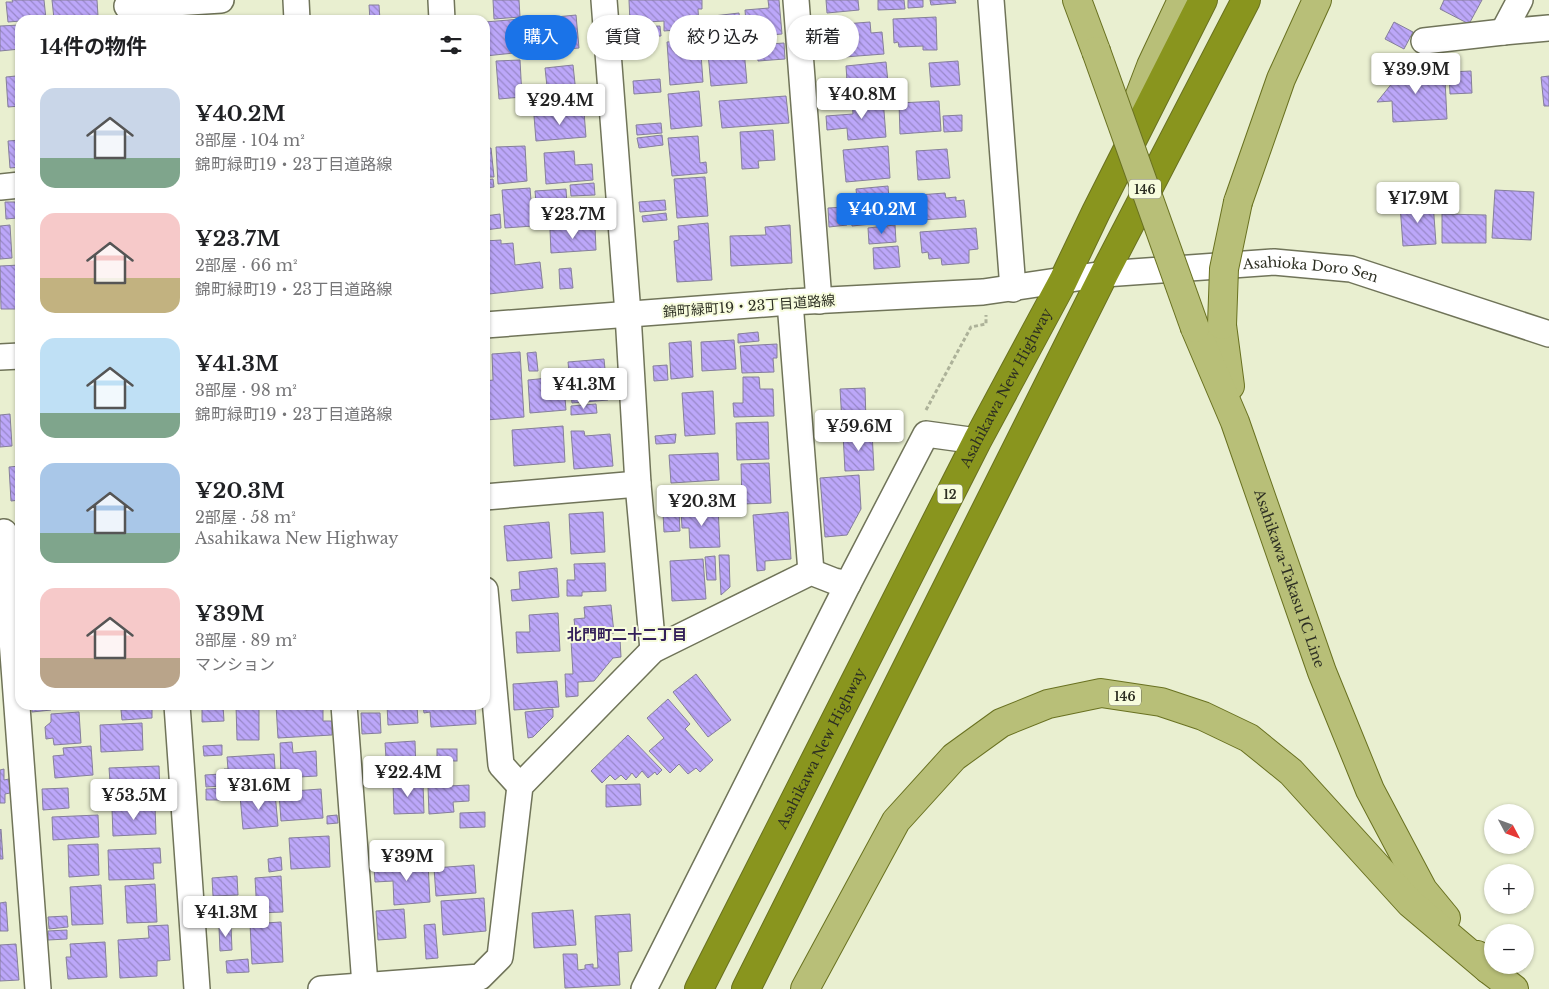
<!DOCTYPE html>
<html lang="ja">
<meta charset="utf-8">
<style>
:root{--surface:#fff;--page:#f2f2f2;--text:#202124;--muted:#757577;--accent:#1a73e8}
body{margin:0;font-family:"Libre Baskerville","Noto Sans JP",serif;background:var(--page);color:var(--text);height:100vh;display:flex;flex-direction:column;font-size:19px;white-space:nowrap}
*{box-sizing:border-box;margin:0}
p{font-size:16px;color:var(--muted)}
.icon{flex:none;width:28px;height:28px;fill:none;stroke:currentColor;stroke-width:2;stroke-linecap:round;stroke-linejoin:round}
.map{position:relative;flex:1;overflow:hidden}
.details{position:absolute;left:15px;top:15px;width:475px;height:695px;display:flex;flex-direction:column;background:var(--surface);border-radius:15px;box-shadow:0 1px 4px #0004}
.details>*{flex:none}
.top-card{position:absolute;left:505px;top:15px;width:475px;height:45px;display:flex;gap:10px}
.needle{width:32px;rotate:131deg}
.controls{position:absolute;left:1484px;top:804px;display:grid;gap:10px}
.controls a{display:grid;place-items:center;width:50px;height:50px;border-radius:50%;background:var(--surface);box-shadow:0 1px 4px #0004;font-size:25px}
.price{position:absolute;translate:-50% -42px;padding:0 11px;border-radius:5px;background:#fff;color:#222;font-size:16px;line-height:32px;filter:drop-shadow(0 1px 2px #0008)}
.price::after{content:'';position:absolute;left:50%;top:30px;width:15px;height:11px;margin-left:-8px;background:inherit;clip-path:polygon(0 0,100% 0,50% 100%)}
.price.current{background:var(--accent);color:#fff}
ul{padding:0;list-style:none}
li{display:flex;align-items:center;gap:15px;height:125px;padding:0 25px}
li span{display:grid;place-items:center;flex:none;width:140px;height:100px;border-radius:15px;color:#555}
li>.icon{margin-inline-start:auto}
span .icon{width:60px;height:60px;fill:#fffc;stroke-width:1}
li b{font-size:21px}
h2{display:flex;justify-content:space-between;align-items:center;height:60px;padding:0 25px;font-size:21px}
.tag{padding:0 18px;border-radius:22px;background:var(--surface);box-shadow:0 1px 4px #0004;font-size:18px;line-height:45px}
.tag.current{background:var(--accent);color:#fff}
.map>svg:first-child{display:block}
.building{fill:url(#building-back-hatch);stroke:#857f9a}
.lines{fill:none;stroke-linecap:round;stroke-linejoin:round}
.minor-casing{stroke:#707459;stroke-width:28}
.major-casing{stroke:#697120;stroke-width:30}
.highway-casing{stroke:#697120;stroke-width:30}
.path{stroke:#adb299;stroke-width:3;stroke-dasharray:4 2.5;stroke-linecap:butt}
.minor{stroke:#fff;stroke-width:25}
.major{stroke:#b8bf78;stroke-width:28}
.highway{stroke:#89951e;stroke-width:28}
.major-bridge-casing{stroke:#697120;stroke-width:30;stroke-linecap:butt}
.major-bridge{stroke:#b8bf78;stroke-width:28}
.labels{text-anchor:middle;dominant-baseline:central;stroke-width:4;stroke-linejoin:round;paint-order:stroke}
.shield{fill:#f7fcdd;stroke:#6a6c5b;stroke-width:1}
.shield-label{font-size:12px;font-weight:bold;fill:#2d2f23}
.street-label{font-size:14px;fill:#2d2f23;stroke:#f7fcdd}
.neighbourhood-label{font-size:15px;font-weight:bold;fill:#331f59;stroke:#f7fcdd}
</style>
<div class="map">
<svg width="1549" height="989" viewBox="0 0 1549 989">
<defs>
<pattern id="building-back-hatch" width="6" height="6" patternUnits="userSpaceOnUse" patternTransform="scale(1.25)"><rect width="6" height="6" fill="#bca7f9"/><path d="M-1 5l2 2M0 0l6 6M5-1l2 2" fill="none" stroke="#9988c9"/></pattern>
</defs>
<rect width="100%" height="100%" fill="#e9efd0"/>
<!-- building -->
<g class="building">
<path d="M12,0H44L46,19L8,22L6,2H13Z"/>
<path d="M52,0H97L98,16L54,19Z"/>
<path d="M493,0H519L520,17L494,19Z"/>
<path d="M629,0H702V9H698L699,28L664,31V21L630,23Z"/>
<path d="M768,0H779L782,34L747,37L745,10L769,8Z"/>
<path d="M826,0H858L859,10L827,13Z"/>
<path d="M878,0H904L905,9L878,10Z"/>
<path d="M908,0H923V7L908,8Z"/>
<path d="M930,0H955L956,3L931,5Z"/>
<path d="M1444,0H1482L1469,24L1440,9Z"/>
<path d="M369,5H379L380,20H370Z"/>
<path d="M739,13L742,39L708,43L705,17Z"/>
<path d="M576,15L579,48L529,52L526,20Z"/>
<path d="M936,17L937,50H923V46L899,47L898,42L894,43L893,19Z"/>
<path d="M521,19L524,52L485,56V22Z"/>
<path d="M870,22L871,33L882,32L884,54L818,59L817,46L823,45L822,38L832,37L831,25Z"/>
<path d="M1394,22L1413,32L1404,49L1385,39Z"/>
<path d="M20,25V49L0,51V26Z"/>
<path d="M660,26L661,36L632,37V27Z"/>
<path d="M700,40L703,82L670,85L667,42Z"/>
<path d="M784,43L785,59L758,61L756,45Z"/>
<path d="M744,50L747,83L711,86L708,53Z"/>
<path d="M520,60L522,97L499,99L496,61Z"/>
<path d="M958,61L960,85L931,87L929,63Z"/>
<path d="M886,62L889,93L848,96L846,66Z"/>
<path d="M573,65L576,93L548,96L545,68Z"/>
<path d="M1427,65L1428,81L1445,80L1447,119L1393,122L1392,101L1377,102L1393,82V67Z"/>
<path d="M20,69V106L8,107L6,77L16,76V70Z"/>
<path d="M1471,71L1472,93L1450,94L1449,72Z"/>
<path d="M1549,76V106H1544L1541,77Z"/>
<path d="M660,79L661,92L634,94L633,81Z"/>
<path d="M839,88L840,97L820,99V90Z"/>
<path d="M699,91L702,126L671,129L668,94Z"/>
<path d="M786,96L789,123L722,128L719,101Z"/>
<path d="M883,98L886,137L848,140L847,128L827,130L826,116L853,114L852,100Z"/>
<path d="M939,101L941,131L900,134L899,103Z"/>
<path d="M584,112L586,137L536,141L534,116Z"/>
<path d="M962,115V131L944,132L943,116Z"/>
<path d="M661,123L662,133L637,135L636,125Z"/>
<path d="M773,130L775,160L758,161L759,168L742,169L740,132Z"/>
<path d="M662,135L663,145L639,148L637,138Z"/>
<path d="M698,136L700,163L706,162L707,173L672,176L668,138Z"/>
<path d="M20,140V167L10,168L8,141Z"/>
<path d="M525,146L527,181L498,184L496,147Z"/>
<path d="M888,146L890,178L846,182L843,150Z"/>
<path d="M491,148L494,177H485V149Z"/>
<path d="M947,149L950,178L918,180L916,151Z"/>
<path d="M574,151L575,165L592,164L593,180L546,184L544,153Z"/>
<path d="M705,177L708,216L677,218L674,179Z"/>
<path d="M493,179L494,187L485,188V180Z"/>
<path d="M594,183L595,195L571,196L570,185Z"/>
<path d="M888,186L891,222L852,226L849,199L857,198L856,189Z"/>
<path d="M530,188L533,226L505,228L502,190Z"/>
<path d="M566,189L568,222L538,225L535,191Z"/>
<path d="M1495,190L1534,192L1531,240L1492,238Z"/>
<path d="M945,193L946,198L956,197V201L964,200L966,217L906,221L904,196Z"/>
<path d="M665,200L666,210L640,212L639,202Z"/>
<path d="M5,202H15L17,218L6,219Z"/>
<path d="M1433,202L1436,244L1403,246L1400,205Z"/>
<path d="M846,207L847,225L829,227L828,208Z"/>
<path d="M666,213L667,220L643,222L642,216Z"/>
<path d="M500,214L501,228L485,230V216Z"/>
<path d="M1442,214L1486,215V243H1442Z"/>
<path d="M708,223L712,280L677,282L674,241L679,240L678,226Z"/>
<path d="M10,225L12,258L0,259V226Z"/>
<path d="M790,225L792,263L731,266L730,236L766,235L765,227Z"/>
<path d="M895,225L896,242L869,244L868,228Z"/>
<path d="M595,227L596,250L551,253L550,230Z"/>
<path d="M976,228L978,249L969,250V263L942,265L941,258L929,259L928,252L922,253L920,232Z"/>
<path d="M501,240V244L513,243L515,265L540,262L543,288L489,294L488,279L485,280V264H486L485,241Z"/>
<path d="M898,246L900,267L874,269L873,248Z"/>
<path d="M20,265V323H19L18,309H1L0,266Z"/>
<path d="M571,268L573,288L560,289L559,269Z"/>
<path d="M758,332L759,341L738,343V334Z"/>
<path d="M734,340L736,369L702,371L701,342Z"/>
<path d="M691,341L693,377L671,379L669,343Z"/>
<path d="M777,344V358H773L774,372L742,373L740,346Z"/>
<path d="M520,352L524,417L486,420L485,381L493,380L492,354Z"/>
<path d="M536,352L538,371H529L527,353Z"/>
<path d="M604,359L608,400L572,403L568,362Z"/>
<path d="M667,365L668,380L654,381L653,366Z"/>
<path d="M563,373L566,410L530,413L528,380L548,378V374Z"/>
<path d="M743,377H759L760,389H773L774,416L734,417L733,403H743Z"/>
<path d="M865,388L866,421L842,422L840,389Z"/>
<path d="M713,391L715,434L685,436L682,393Z"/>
<path d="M596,404L597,413L571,415V406Z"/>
<path d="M10,414L12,446L0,447V415Z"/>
<path d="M768,422L769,459L737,460L736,423Z"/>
<path d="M563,426L565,462L514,466L512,430Z"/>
<path d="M571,431H584L585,436L610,434L613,466L574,469Z"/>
<path d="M872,432L874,470L845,471L843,434Z"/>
<path d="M676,434L675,443L656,444L655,436Z"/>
<path d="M718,453L719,480L671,483L669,455Z"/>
<path d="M769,463L771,503L742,504L741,464Z"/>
<path d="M20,466V500L11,501L9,467Z"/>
<path d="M859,475L861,509L847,535L825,537L820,478Z"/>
<path d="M718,507L720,547L690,548L689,528H682L681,509Z"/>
<path d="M603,512L605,552L571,554L569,514Z"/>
<path d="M679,512L680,531L664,532L663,513Z"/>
<path d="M788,512L791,559L765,561V570L757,571L753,515Z"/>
<path d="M549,522L552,558L507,561L504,526Z"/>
<path d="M719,555H729L730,587L721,595Z"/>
<path d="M715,556L716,580H707L705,557Z"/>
<path d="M703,559L706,599L672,601L670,561Z"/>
<path d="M605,563L606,591L582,592V596H567V580H575L574,564Z"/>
<path d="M557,568L559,597L512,601L511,590L520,589L519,572Z"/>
<path d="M611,605L614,633L576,636L574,619L585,618L584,607Z"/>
<path d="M558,613L560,651L517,653L516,632H530L529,615Z"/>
<path d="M620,639L621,657L613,658L594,681L578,682V696L566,697L565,674H573L571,640Z"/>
<path d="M696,674L731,720L708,737L673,692Z"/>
<path d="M557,681L559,707L514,710L513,684Z"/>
<path d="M668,699L690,724L685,729L713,760L700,772L696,768L688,774L679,764L670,773L649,751L664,738L647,718Z"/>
<path d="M32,705H50L51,710L32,712Z"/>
<path d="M59,705H89V706L60,708Z"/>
<path d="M95,705H137V706L95,709Z"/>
<path d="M202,705H223L224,721L202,722Z"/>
<path d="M236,705H259V740H237Z"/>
<path d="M276,705H305L306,710L323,709V721H332V735L278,738Z"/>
<path d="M387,705H417L418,723L388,725Z"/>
<path d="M423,705H475L476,724L431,727L430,712L424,713Z"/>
<path d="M152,708V718L122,720L121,710Z"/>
<path d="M553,709V717L533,737L528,738L525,712Z"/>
<path d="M79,712L81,743L54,745L53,738L46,739L45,727L51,722V714Z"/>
<path d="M361,713H380L381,733L362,734Z"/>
<path d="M142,723L143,750L101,752L100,725Z"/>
<path d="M628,735L662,770L657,775L655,772L648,778L642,771L636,778L632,773L626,780L621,775L615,780L610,775L602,783L591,771Z"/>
<path d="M415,741L416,772L387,773L385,743Z"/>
<path d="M292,742L293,753L316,751L317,776L281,778L280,743Z"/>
<path d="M222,745V755L204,756L203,746Z"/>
<path d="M91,746L93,775L55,778L53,756L64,755L63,748Z"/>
<rect x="437" y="749" width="20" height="12"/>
<path d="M274,754L276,783L225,785L224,769H228L227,757Z"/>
<path d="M159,766L160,794L111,796L109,768Z"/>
<path d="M4,769V780L9,779L10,793L5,794V803H0V770Z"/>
<path d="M221,774L222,786L206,787L205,775Z"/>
<path d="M423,783L424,813L394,814L393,784Z"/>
<path d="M640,784L641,805L606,807V785Z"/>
<path d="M469,785V801L453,802L454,812L429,814L428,787Z"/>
<path d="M68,788L69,808L43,810L42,789Z"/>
<path d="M227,788V800H206V789Z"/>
<path d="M321,789L323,818L281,821L279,792Z"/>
<path d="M275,793L278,826L243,829L240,796Z"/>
<path d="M155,806L156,834L113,836L112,809Z"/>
<path d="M485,812V827L460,828V813Z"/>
<path d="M98,815L99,837L53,840L52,817Z"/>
<path d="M337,815L338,823L327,824V816Z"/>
<path d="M1,829L3,859H0V830Z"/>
<path d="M329,836L330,867L291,869L289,838Z"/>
<path d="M98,844L99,875L69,877L68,845Z"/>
<path d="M160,848L161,863H153L154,879L109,880L108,850Z"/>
<path d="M281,857L282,870L269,872L268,859Z"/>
<path d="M428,863L430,902L394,905L393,881L375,882L374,867Z"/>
<path d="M474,865L476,893L436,896L434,868Z"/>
<path d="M237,876L238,895L213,896L212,878Z"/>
<path d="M281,876L283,912L257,913L255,878Z"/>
<path d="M155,884L157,922L127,923L125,886Z"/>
<path d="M101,885L103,924L72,925L70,887Z"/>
<path d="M484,898L486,931L443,935L441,901Z"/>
<path d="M6,902L8,931H0V903Z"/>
<path d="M238,905V918L215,920L214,907Z"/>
<path d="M404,909L406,938L378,940L376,911Z"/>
<path d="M573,910L576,945L534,948L532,913Z"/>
<path d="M630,914L632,951L618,952L620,985L565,988L563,954H577L578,970L585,969V965L593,964V968H598L595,916Z"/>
<path d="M67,916L68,927L49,929L48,917Z"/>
<path d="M281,922L283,962L252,964L250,924Z"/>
<path d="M435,924L438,958L426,959L424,925Z"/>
<path d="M168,925L170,960L157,961V976L120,978L118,940L149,938L148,926Z"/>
<path d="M231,926L232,950L220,951L219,927Z"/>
<path d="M67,930V939L48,940V931Z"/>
<path d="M105,942L107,977L68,979L66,957H71L70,944Z"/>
<path d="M16,944L19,980L0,981V945Z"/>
<path d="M248,959L249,972L227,973L226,961Z"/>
</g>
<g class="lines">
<!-- minor casing -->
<g class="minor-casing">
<g id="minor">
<path d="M296,0L297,20"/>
<path d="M441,0L442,20"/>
<path d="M604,0L628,314L638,484L653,650"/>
<path d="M796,0L819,301"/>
<path d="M991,0L1013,289"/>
<path d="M127,6L221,0"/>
<path d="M1503,32L1520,0"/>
<path d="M1424,41L1503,32L1549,28"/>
<path d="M0,187L20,185"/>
<path d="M790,302L811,572"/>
<path id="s1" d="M485,325L790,302L983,292L1104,274L1274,262L1351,269L1549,334"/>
<path d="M0,357L20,356"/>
<path d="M485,497L638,484"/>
<path d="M4,532L38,989"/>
<path d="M485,590L501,765L520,786"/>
<path d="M177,705L197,989"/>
<path d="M344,705L365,985"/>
<path d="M321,989L480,977L500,957L520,786L653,650L811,572L834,581L848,584"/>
<path d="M644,989L848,584L926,434L977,441"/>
</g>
</g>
<!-- major casing -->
<g class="major-casing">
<g id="major">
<path d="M1077,0L1096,51"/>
<path d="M1128,126L1151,66L1182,0"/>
<path d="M1238,202L1281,79L1317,0"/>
<path d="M1222,325L1230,386"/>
<path id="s2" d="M1195,328L1235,422L1322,672L1370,790L1423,890L1446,918"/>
<path d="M1477,955L1488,969L1514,989"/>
<path d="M805,989L896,821L954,757L1001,723L1048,704L1101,693L1161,702L1203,716L1249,738L1291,772L1410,903L1488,969"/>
</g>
</g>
<!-- highway casing -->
<g class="highway-casing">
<g id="highway">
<path id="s3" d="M699,989L977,441L1063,281L1096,212L1203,0"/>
<path d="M746,989L1104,274L1246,0"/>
</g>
</g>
<!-- path -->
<path class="path" d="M926,410L971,327L986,324V315"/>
<!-- minor -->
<use href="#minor" class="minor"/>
<!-- major -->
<use href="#major" class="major"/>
<!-- highway -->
<use href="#highway" class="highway"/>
<!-- major-bridge casing -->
<g class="major-bridge-casing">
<g id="major-bridge">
<path d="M1096,51L1195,328"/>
<path d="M1222,325L1224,269L1238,202"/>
</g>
</g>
<!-- major-bridge -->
<use href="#major-bridge" class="major-bridge"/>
</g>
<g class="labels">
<!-- shield labels -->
<g class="shield">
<rect x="1129" y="179.5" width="32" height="19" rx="4"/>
<rect x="937.5" y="484.5" width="25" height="19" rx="4"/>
<rect x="1109" y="686.5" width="32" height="19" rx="4"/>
</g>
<g class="shield-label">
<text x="1145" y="189">146</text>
<text x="950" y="494">12</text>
<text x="1125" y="696">146</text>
</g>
<!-- street labels -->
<g class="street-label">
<text stroke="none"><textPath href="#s1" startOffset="829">Asahioka Doro Sen</textPath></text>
<text transform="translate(749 306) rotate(-4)">錦町緑町19・23丁目道路線</text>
<text stroke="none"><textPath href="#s3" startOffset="675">Asahikawa New Highway</textPath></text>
<text stroke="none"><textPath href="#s2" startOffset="268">Asahikawa-Takasu IC Line</textPath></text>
<text stroke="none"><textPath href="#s3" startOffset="270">Asahikawa New Highway</textPath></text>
</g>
<!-- neighbourhood labels -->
<g class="neighbourhood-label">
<text x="627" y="634">北門町二十二丁目</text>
</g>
</g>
</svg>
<div class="controls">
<a><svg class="needle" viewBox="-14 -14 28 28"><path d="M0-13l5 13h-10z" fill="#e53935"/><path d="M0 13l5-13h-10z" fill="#757577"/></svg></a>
<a>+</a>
<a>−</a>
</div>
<b class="price" style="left:1416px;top:95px">¥39.9M</b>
<b class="price" style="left:862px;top:120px">¥40.8M</b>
<b class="price" style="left:560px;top:126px">¥29.4M</b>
<b class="price" style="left:1418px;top:224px">¥17.9M</b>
<b class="price current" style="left:882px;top:235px">¥40.2M</b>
<b class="price" style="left:573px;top:240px">¥23.7M</b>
<b class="price" style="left:584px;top:410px">¥41.3M</b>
<b class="price" style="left:859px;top:452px">¥59.6M</b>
<b class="price" style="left:702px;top:527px">¥20.3M</b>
<b class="price" style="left:408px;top:798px">¥22.4M</b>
<b class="price" style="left:259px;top:811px">¥31.6M</b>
<b class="price" style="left:134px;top:821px">¥53.5M</b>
<b class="price" style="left:407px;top:882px">¥39M</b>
<b class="price" style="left:226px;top:938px">¥41.3M</b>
<div class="top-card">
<a class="tag current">購入</a>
<a class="tag">賃貸</a>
<a class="tag">絞り込み</a>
<a class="tag">新着</a>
</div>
<section class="details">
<h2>14件の物件<svg class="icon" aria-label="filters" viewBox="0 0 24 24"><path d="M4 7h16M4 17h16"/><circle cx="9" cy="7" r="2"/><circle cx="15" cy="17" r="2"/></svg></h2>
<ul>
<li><span style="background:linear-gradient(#c9d6e8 70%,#7fa58c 0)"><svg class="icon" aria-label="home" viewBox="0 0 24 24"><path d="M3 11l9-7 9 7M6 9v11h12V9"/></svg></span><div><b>¥40.2M</b><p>3部屋 · 104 m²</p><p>錦町緑町19・23丁目道路線</p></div></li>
<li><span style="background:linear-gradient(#f6c9c9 65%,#c2b280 0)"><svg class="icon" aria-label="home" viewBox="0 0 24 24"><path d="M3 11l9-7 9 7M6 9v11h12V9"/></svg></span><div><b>¥23.7M</b><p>2部屋 · 66 m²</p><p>錦町緑町19・23丁目道路線</p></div></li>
<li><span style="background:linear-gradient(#bfe0f5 75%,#7fa58c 0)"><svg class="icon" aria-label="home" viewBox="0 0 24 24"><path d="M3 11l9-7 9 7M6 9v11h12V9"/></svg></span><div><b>¥41.3M</b><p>3部屋 · 98 m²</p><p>錦町緑町19・23丁目道路線</p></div></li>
<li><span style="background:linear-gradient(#a9c7e8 70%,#7fa58c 0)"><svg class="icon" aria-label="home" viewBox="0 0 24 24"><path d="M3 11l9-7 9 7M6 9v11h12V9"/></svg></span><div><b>¥20.3M</b><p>2部屋 · 58 m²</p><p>Asahikawa New Highway</p></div></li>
<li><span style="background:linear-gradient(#f6c9c9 70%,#b9a48a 0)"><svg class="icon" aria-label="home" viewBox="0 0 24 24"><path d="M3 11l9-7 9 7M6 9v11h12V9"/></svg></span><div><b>¥39M</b><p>3部屋 · 89 m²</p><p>マンション</p></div></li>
</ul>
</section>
</div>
